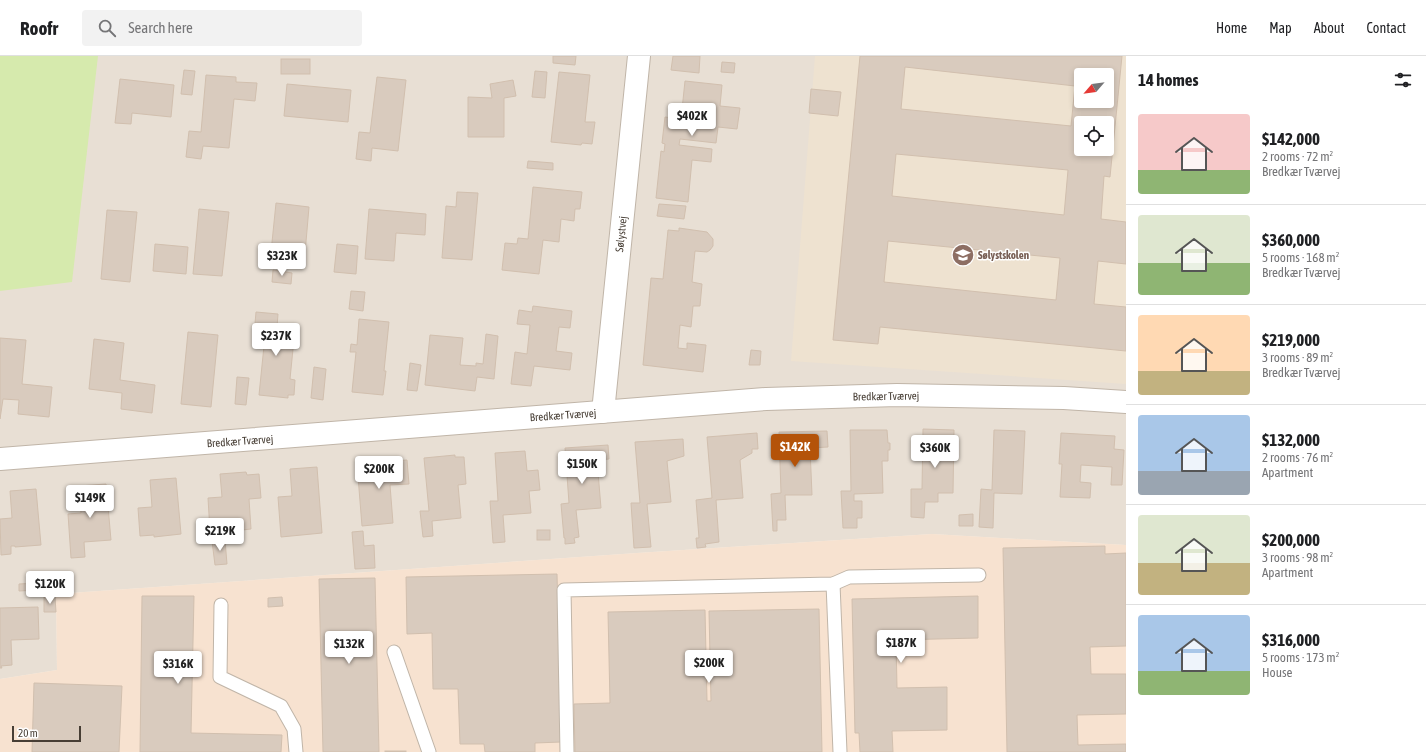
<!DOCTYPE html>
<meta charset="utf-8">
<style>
:root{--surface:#fff;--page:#f2f2f2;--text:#202124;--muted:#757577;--line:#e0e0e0;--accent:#b45309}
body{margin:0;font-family:"Asap Condensed",sans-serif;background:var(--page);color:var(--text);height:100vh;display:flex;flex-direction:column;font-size:15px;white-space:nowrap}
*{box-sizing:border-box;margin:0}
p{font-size:13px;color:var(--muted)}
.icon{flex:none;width:22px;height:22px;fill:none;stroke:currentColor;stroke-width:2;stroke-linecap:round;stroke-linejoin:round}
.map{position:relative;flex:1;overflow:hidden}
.sheet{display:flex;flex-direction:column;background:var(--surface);width:300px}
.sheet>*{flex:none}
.needle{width:26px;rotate:242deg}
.controls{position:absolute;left:1074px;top:12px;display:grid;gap:8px}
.controls a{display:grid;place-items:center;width:40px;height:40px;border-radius:4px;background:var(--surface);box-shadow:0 2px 6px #0003;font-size:20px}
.scale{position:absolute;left:12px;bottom:10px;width:69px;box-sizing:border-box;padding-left:4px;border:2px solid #473e35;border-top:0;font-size:11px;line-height:14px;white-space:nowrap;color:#473e35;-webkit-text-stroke:3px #fff;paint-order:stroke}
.price{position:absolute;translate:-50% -34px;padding:0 9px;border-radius:4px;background:#fff;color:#222;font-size:13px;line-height:26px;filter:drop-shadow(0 1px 2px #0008)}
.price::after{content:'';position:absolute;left:50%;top:24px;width:12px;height:9px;margin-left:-6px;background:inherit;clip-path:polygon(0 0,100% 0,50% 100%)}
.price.on{background:var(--accent);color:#fff}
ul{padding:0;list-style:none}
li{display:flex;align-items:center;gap:12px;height:100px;padding:0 12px}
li+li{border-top:1px solid var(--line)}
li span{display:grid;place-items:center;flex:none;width:112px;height:80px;border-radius:4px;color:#555}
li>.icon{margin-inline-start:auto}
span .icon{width:48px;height:48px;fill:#fffc;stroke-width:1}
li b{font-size:17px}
h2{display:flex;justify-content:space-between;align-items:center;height:48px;padding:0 12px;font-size:17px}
header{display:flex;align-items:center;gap:24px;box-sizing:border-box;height:56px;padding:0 20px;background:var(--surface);border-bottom:1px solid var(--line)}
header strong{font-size:19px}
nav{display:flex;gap:22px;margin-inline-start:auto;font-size:14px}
.search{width:280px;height:36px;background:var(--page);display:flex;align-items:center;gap:10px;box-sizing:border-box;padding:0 14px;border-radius:4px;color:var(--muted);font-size:15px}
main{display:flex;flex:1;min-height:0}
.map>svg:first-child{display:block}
.residential{fill:#e8dfd4;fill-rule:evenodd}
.commercial{fill:#f7e2d0}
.education{fill:#eee2d0;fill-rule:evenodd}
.green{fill:#d6eaad}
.building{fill:#d9cbbe;stroke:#d1bfae;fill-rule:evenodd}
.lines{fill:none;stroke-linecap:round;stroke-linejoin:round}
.lane-casing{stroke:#c0b5a8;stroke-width:15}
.street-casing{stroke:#c0b5a8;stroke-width:24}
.lane{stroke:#fff;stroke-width:13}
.street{stroke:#fff;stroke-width:22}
.labels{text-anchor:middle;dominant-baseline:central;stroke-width:3;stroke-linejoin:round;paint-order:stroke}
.street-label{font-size:11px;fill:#473e35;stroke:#fff}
.education-label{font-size:11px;font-weight:bold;fill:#785e54;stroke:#fff;text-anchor:start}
</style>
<header>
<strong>Roofr</strong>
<div class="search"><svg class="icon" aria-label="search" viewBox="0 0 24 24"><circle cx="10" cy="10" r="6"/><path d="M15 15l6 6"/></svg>Search here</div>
<nav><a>Home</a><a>Map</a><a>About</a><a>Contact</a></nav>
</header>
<main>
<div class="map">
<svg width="1126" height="696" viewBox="0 0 1126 696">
<rect width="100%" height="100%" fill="#f4eee6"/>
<!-- residential -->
<path class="residential" d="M0,0H1126V489L932,478L637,497L56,538L57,614L0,623ZM1081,19H1107V45H1081ZM1081,67H1107V93H1081Z"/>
<!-- commercial -->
<path class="commercial" d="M932,478L1126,489V696H0V623L57,614L56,538L637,497Z"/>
<!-- education -->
<path class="education" d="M815,0H1126V328L791,305ZM1081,19H1107V45H1081ZM1081,67H1107V93H1081Z"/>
<!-- green -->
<path class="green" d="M0,0H98L72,226L0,235Z"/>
<!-- building -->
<g class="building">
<path d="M553,0H576L575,9L553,7Z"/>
<path d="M673,0H700L699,17L671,14Z"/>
<path d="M860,0H1122L1110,121L1104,120L1101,163L1126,166V208L1098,205L1094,248L1126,251V295L880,271L878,288L833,284ZM905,11L1075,30L1071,70L901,53ZM1081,19H1107V45H1081ZM1081,67H1107V93H1081ZM896,98L1068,114L1064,159L892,140ZM888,185L1060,202L1056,244L884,226Z"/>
<rect x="281" y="3" width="29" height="15"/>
<path d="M722,6L735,7L734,17L721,16Z"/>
<path d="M184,14L195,15L192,39L181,38Z"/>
<path d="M535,15L547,16L545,42L532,41Z"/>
<path d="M559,16L590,19L585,66H595L592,88L582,87L581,89L551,86Z"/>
<path d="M206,19L236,21V26L257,27L255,45L234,43L229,92L203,90L201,103L186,101L189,75L201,76Z"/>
<path d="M377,21L406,24L398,95L372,92L371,105L356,103L359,76L370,77Z"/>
<path d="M120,23L174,29L171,61L132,57L131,68L115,67Z"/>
<path d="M513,24L516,40L504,42V81H468V41L492,42L490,28Z"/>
<path d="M685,25L722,29L720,50L740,52L737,73L718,71L716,87L680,83L679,89L712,93L711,106L692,104L688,146L656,142L661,95L664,96L665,88L662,87L665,61L681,63Z"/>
<path d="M287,28L351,34L348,66L284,60Z"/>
<path d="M811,33L841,36L838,60L809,57Z"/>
<path d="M528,105L553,107V114L527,112Z"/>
<path d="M533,131L582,136L580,153H575L574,165L561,163L559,186L543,184L539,218L502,214L505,187L517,188L518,182L528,183Z"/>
<path d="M457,136L478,137L472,204L442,202L446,150L456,151Z"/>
<path d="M276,147L309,151L304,209L270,206Z"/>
<path d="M659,148L686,150L684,163L657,160Z"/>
<path d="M199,153L229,156L222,220L193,218Z"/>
<path d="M369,153L426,158L425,179L396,177L394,205L365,203Z"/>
<path d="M107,154L137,156L130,226L101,223Z"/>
<path d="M679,172L707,176L713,183V190L710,194L707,196L695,195L692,226L702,228L700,250H693L691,271L680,269L678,292L687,293V287L706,289L703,316L643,309L651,222L663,223L668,174L679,175Z"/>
<path d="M155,188L188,191L186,218L153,215Z"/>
<path d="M337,188L358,190L356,218L334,216Z"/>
<path d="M273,214L292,217L291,228L272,226Z"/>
<path d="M351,235L365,236L363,255L349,253Z"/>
<path d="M533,250L572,255L570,272L559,271L556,295L572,297L570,314L534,310L531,330L511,328L515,296L527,298L530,269L517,268L519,254L532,256Z"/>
<path d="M256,256L278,258L277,271L295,273L290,323L295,324L294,339H288V342L259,339L265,280L254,279Z"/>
<path d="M359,263L389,266L384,315H386L383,339L352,336L356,296H350L351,288L357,289Z"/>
<path d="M188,276L218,279L211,351L181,348Z"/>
<path d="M486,278L498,280L494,323L477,321L475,335L425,329L430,279L463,282L460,309L476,310V307L483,308Z"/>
<path d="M0,282L26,284L22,328L52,331L49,361L18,358L19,344L3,343L0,363Z"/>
<path d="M94,283L124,287L120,324L155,329L152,357L121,353L122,337L89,333Z"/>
<path d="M751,294L761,295L760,309H749Z"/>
<path d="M410,307L421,309L417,335L407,334Z"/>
<path d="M314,311L326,313L323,344L311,342Z"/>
<path d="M237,321L249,322L246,349L235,348Z"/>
<path d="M923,373L954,374L953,437H938V446H925L924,462L911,461V433H922Z"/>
<path d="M850,374H887L888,387H890V394H888V405H882L883,437L854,438V445H862V462H857V472H843L841,435H851Z"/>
<path d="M994,374L1025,375L1022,438L994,437L993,472L979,471L981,433L992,434Z"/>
<path d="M827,375L828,391L810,392L812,439H785L786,464H777V475H773L771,438L781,437L779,376Z"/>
<path d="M757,377L758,393H752V397L740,404L743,442L716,444L719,486L705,488L706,491L697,492L696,482H699L696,444L712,442L707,381Z"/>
<path d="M1061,377L1115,380L1114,393L1124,394L1122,429H1111L1112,411L1081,409L1080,426L1091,427L1090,442L1060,441L1062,408H1059Z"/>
<path d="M683,383L684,400L667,405L671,446L647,448L651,491L634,492L631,447H640L635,386Z"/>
<path d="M608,389L609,403L597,404L601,452L576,454L579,481L574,482L575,487L565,488V482H564L561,448L569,447L565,392Z"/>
<path d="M525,395L527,415L538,414L540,434L529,435L531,457L503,459L505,486L493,487L490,445H498L495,397Z"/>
<path d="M455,399V401H464L466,428L458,429L461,462L432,465L433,480L423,481L420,455H429L424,402Z"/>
<path d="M407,404L409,428L390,429L393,467L362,470L357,408Z"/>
<path d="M317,411L322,477L281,481L278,441L292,440L290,413Z"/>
<path d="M246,416L247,419L259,418L261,442L249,443L251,473L224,476V473L210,475L208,442L222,441L220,418Z"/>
<path d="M176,422L181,478L154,481V479L140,480L138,452L152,451L150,424Z"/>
<path d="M106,428L111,484L84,486L85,501L71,502L68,458L81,457L79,430Z"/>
<path d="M36,433L41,489L15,491V490H11V498L1,499L0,463L12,462L10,435Z"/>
<path d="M973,458V470H959V459Z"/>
<rect x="537" y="474" width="13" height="10"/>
<path d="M363,475L364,490L374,489L375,512L355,513L352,476Z"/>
<path d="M225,484L227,508L215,509L212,485Z"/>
<path d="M1105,490V498L1126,497V590L1090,591L1091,618H1126V658L1077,659L1078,689L1126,688V696H1007L1003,492Z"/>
<path d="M557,518L561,686L535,687V696H485L484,688H460L458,633H433L432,577L407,578L406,521Z"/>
<path d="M375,522L379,696H323L319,523Z"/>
<path d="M37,527V534L19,535V528Z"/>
<path d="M142,540H194L191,677L282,679L281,696H140Z"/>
<path d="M978,540V582L896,584L897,632L947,631V674L892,675L893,696H860L859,677H855L852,543Z"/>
<path d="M44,541H55L56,556H44Z"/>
<path d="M282,541L283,550L268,551V542Z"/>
<path d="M38,551L39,583L11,584L12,609L1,610L2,612H0V552Z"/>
<path d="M819,553L822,696H575L574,648L610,647L608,556L705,554L707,645H711L709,555Z"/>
<path d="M34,627L122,630L119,696H32Z"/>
<rect x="385" y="695" width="21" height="1"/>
</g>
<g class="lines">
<!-- lane casing -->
<g class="lane-casing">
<g id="lane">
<path d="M833,528L840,696"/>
<path d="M221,549L220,621L281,650L294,673L296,696"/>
<path d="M394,596L429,696"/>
<path d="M567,696L564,534L833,528L849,521L979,519"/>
</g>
</g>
<!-- street casing -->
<g class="street-casing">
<g id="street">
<path d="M603,356L639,0"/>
<path d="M0,403L766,343L897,339L1064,342L1126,346"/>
</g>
</g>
<!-- lane -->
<use href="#lane" class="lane"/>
<!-- street -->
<use href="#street" class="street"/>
</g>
<!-- icons -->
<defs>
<g id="school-disc" transform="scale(1.15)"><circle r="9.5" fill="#8d6e63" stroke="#fff"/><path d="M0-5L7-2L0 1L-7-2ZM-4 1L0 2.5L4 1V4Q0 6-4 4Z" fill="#fff"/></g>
</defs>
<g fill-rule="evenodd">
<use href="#school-disc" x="963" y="199"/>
</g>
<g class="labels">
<!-- street labels -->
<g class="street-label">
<text transform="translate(621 178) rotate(-84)">Sølystvej</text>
<text transform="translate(886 340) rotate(-1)">Bredkær Tværvej</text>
<text transform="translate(563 359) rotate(-4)">Bredkær Tværvej</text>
<text transform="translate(240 385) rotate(-4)">Bredkær Tværvej</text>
</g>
<!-- education labels -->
<g class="education-label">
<text x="978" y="199">Sølystskolen</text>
</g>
</g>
</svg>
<div class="controls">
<a><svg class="needle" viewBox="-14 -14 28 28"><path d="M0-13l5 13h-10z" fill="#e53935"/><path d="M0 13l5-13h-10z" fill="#757577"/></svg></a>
<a><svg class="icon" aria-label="locate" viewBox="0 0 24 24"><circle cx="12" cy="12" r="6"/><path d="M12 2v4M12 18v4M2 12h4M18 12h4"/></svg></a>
</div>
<div class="scale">20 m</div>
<b class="price" style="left:692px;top:81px">$402K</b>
<b class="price" style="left:282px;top:221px">$323K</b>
<b class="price" style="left:276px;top:301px">$237K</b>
<b class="price on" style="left:795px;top:412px">$142K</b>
<b class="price" style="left:935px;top:413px">$360K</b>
<b class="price" style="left:582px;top:429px">$150K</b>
<b class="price" style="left:379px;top:434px">$200K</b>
<b class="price" style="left:90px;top:463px">$149K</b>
<b class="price" style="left:220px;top:496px">$219K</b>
<b class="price" style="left:50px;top:549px">$120K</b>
<b class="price" style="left:901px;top:608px">$187K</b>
<b class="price" style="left:349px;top:609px">$132K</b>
<b class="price" style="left:709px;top:628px">$200K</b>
<b class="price" style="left:178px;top:629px">$316K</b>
</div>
<section class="sheet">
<h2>14 homes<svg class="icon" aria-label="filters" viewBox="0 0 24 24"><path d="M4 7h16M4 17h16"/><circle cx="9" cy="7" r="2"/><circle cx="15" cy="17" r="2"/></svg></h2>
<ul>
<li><span style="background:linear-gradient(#f6c9c9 70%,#8fb573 0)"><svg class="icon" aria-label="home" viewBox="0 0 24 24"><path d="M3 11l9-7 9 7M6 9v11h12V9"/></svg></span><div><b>$142,000</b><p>2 rooms · 72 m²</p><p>Bredkær Tværvej</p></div></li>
<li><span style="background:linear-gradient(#dfe7d0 60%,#8fb573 0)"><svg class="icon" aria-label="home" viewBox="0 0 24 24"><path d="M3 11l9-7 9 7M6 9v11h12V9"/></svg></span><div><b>$360,000</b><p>5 rooms · 168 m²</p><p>Bredkær Tværvej</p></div></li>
<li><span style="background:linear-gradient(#ffd9b3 70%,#c2b280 0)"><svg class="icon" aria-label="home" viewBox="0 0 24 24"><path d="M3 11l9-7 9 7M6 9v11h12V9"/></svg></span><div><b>$219,000</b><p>3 rooms · 89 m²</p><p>Bredkær Tværvej</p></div></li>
<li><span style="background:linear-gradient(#a9c7e8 70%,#9aa5b1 0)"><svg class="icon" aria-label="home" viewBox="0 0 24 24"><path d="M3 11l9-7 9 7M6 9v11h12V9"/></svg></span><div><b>$132,000</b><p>2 rooms · 76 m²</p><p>Apartment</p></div></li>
<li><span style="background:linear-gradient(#dfe7d0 60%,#c2b280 0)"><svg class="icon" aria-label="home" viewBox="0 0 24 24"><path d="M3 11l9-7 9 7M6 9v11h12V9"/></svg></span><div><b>$200,000</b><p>3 rooms · 98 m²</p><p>Apartment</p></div></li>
<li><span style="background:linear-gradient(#a9c7e8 70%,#8fb573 0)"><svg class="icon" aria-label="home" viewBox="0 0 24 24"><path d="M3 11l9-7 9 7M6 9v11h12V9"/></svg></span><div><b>$316,000</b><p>5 rooms · 173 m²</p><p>House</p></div></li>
</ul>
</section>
</main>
